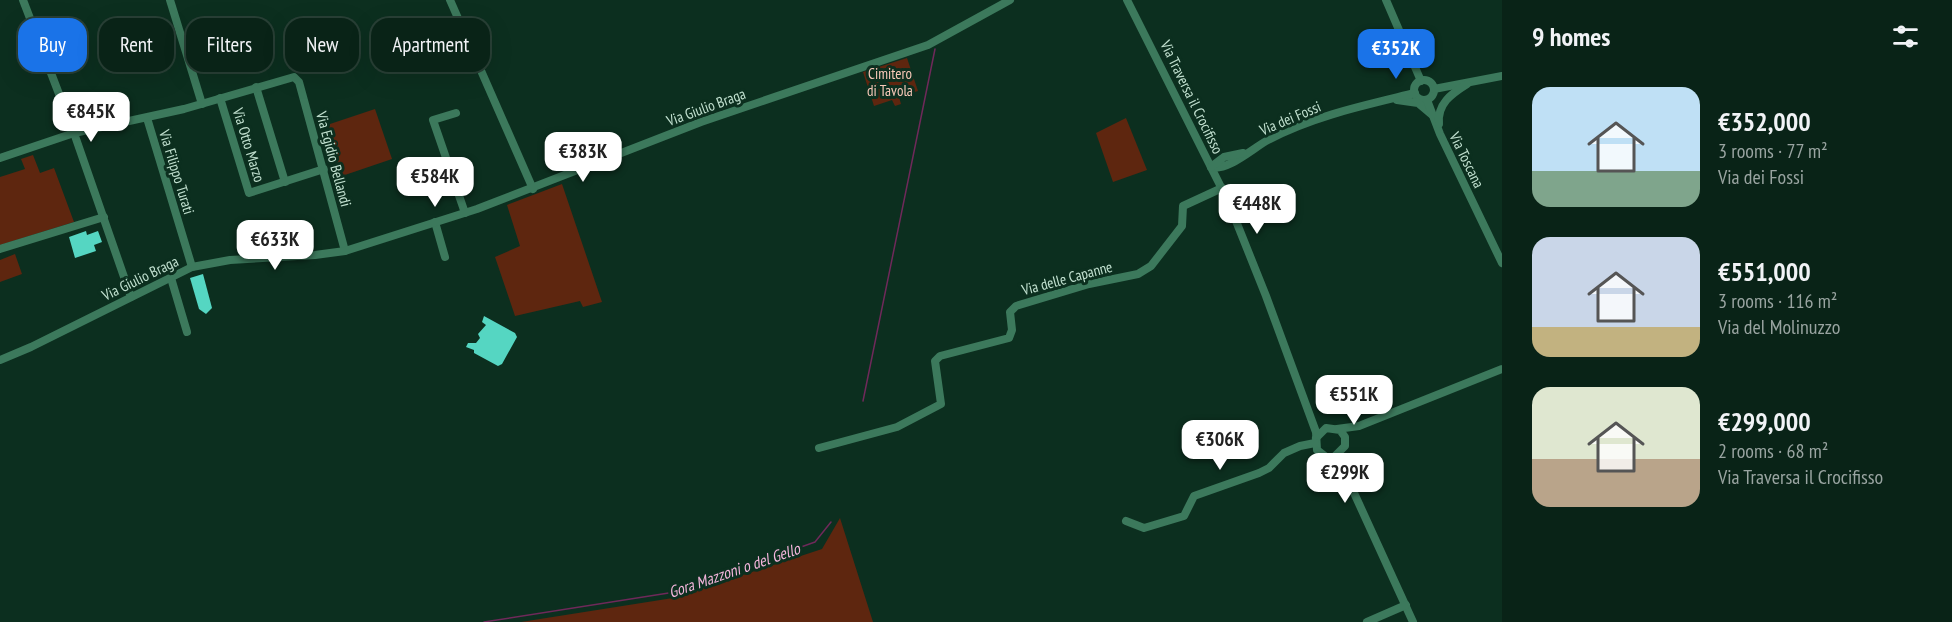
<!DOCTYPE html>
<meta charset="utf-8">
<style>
:root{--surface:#092317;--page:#122b20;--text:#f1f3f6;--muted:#99a4a1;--line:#294036;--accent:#1a73e8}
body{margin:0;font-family:"PT Sans Narrow",sans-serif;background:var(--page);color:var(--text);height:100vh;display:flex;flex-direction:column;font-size:22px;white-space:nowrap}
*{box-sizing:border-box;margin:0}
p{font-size:20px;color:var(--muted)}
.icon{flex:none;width:33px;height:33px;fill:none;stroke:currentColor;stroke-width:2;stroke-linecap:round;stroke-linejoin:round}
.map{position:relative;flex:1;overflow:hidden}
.side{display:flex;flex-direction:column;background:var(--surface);width:450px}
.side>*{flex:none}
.guide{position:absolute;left:18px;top:18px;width:570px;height:54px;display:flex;gap:12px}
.price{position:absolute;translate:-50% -51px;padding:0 14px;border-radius:12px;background:#fff;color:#222;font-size:20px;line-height:39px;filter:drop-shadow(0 2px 3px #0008)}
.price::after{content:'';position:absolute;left:50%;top:36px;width:18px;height:14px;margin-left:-9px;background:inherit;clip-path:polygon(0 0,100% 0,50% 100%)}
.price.active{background:var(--accent);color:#fff}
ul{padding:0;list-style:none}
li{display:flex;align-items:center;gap:18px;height:150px;padding:0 30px}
li span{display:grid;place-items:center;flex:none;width:168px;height:120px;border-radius:18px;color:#555}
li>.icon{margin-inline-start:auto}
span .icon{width:72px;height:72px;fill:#fffc;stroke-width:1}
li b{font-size:26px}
h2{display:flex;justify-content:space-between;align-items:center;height:72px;padding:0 30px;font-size:26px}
.pill{padding:0 21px;border-radius:18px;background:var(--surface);box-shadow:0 6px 24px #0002,0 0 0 2px var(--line);font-size:21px;line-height:54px}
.pill.active{background:var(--accent);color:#fff}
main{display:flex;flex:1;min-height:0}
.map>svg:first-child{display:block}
.green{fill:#5e260f}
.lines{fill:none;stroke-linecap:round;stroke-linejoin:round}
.stream{stroke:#6f295a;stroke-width:1.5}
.building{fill:#55d6c2}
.minor{stroke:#3c795c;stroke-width:8}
.labels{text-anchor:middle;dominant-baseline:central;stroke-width:6;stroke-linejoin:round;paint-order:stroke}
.park-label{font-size:15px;fill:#f8c9b8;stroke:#0c2f1f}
.street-label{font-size:15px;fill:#c2e1d0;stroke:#0c2f1f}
.water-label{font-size:16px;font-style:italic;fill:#f5b6dd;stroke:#0c2f1f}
</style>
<main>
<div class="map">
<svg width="1502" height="622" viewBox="0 0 1502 622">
<rect width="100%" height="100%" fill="#0c2f1f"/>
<!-- green -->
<g class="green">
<path d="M907,58L918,91L899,97L901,104L895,106L892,100L874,106L863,72Z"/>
<path d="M375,109L392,159L339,177L321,127Z"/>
<path d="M1126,118L1147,170L1113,182L1096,133Z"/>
<path d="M33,155L40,173L54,168L74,222L0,245V177L25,169L21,159Z"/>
<path d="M562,184L602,302L583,307L580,301L515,316L495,257L520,246L507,205Z"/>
<path d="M15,254L22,274L0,282V260Z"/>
<path d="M840,518L873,622H521L673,598L822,549Z"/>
</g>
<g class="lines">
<!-- stream -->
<g class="stream">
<path d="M863,401L935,49"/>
<path d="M484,622L675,592L815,542L831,522"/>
</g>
</g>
<!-- building -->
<g class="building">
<path d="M86,231L87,235L98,231L102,242L94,245L96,251L75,258L69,237Z"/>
<path d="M203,274L212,308L206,314L199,309L190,278Z"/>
<path d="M484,316L515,333L517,337L502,364L498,366L474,353V350L466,347L468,343H476L480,338L478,334L486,325L482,322Z"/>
</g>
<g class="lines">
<!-- minor -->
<g class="minor">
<path d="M23,0L74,133L131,297"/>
<path d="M170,0L202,104"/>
<path d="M450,0L533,189"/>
<path d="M1127,0L1228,201L1266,296L1316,432L1317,450L1344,471"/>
<path d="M1386,0L1421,81"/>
<circle cx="1424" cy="90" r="10"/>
<path d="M256,87L285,182"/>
<path d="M1434,89L1502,76"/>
<path d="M220,98L249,193L324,169"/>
<path d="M1397,100L1418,103L1431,114"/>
<path d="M1427,100L1440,134L1502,263"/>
<path d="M456,113L433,120L465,213"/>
<path d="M147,118L192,267"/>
<path d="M1439,124C1437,104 1451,94 1467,84"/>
<path d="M0,158L74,133L184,109L294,77L299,82L345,251"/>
<path d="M1211,167C1227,172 1253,148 1268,140C1313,116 1366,105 1415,93"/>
<path d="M1211,167L1224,157L1243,153"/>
<path d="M435,222L445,257"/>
<path d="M0,249L104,217"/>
<path d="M171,278L187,332"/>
<path d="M0,360L31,347L192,267L230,260L315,255L345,251L477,209L701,122L928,45L1010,0"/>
<path d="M1337,429L1359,426L1502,369"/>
<path d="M1316,438L1326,428L1340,430L1345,437V446L1334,457"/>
<path d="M819,448L897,427L941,404L935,361L940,356L1009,338L1012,330L1010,312L1016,306L1089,284L1138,274L1151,266L1182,226L1183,206L1222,188"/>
<path d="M1339,455L1344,471L1413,622"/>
<path d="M1126,521L1144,528L1184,516L1194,496L1259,473L1269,468L1284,453L1300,446L1315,443"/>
<path d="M1367,622L1406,605"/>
</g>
</g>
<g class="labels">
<!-- park labels -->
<g class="park-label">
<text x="890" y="73">Cimitero<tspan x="890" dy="17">di Tavola</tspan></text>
</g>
<!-- street labels -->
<g class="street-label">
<text transform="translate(1192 97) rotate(64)">Via Traversa il Crocifisso</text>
<text transform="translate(706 107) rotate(-20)">Via Giulio Braga</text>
<text transform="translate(1290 118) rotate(-23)">Via dei Fossi</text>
<text transform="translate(249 145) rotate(73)">Via Otto Marzo</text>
<text transform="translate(334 159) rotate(75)">Via Egidio Bellandi</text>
<text transform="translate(1467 160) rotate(64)">Via Toscana</text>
<text transform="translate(177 172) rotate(73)">Via Filippo Turati</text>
<text transform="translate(140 278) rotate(-26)">Via Giulio Braga</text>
<text transform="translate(1067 278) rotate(-15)">Via delle Capanne</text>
</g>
<!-- water labels -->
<g class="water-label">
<text transform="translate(734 570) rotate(-19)">Gora Mazzoni o del Gello</text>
</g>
</g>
</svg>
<b class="price active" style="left:1396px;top:80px">€352K</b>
<b class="price" style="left:91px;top:143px">€845K</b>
<b class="price" style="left:583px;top:183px">€383K</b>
<b class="price" style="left:435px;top:208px">€584K</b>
<b class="price" style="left:1257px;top:235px">€448K</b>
<b class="price" style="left:275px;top:271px">€633K</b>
<b class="price" style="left:1354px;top:426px">€551K</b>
<b class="price" style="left:1220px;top:471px">€306K</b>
<b class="price" style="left:1345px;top:504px">€299K</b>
<div class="guide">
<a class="pill active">Buy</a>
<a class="pill">Rent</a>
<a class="pill">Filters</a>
<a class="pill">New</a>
<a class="pill">Apartment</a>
</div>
</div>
<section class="side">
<h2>9 homes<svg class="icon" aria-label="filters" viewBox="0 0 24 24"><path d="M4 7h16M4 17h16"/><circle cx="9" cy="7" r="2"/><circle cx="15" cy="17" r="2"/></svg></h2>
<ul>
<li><span style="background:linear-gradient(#bfe0f5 70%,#7fa58c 0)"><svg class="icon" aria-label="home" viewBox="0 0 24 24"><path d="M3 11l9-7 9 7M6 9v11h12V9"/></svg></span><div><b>€352,000</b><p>3 rooms · 77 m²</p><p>Via dei Fossi</p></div></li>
<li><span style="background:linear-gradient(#c9d6e8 75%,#c2b280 0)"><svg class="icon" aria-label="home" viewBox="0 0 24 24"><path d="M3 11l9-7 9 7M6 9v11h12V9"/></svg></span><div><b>€551,000</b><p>3 rooms · 116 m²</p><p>Via del Molinuzzo</p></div></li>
<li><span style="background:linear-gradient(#dfe7d0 60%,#b9a48a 0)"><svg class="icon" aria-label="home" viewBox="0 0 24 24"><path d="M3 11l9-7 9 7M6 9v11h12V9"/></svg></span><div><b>€299,000</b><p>2 rooms · 68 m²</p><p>Via Traversa il Crocifisso</p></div></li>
</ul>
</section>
</main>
